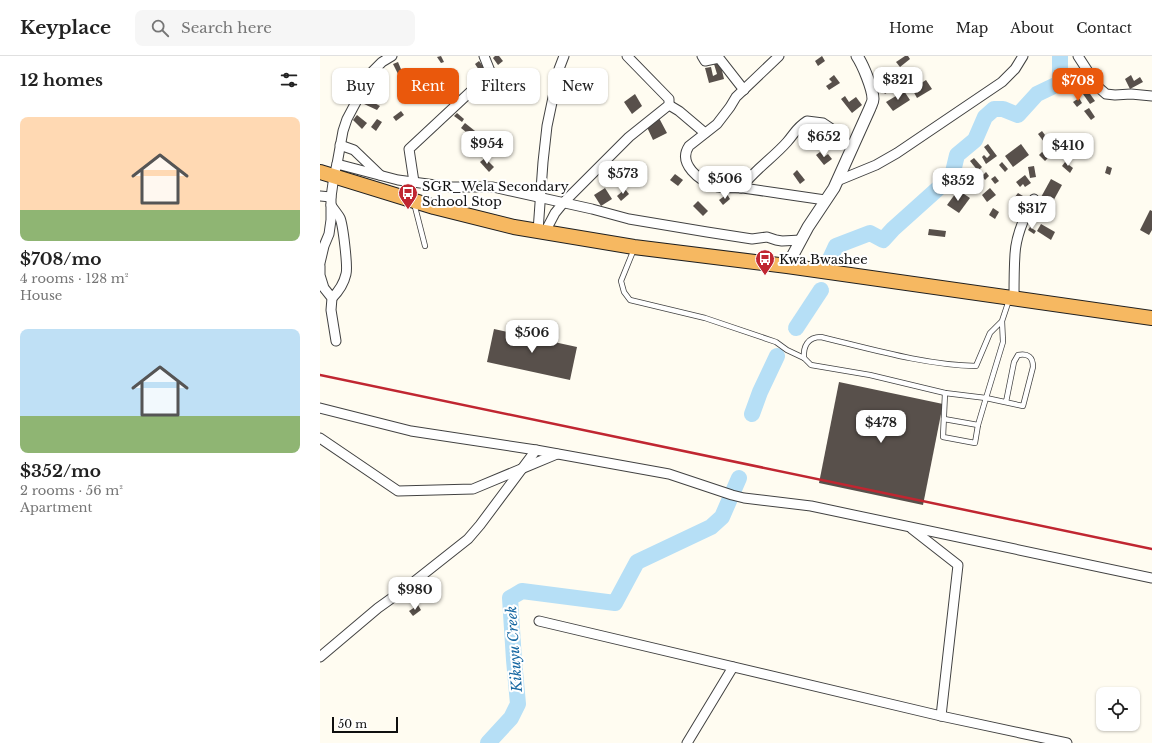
<!DOCTYPE html>
<meta charset="utf-8">
<style>
:root{--surface:#fff;--page:#f6f6f6;--text:#222;--muted:#767676;--line:#e0e0e0;--accent:#ea580c}
body{margin:0;font-family:"Libre Baskerville",serif;background:var(--page);color:var(--text);height:100vh;display:flex;flex-direction:column;font-size:15px;white-space:nowrap}
*{box-sizing:border-box;margin:0}
p{font-size:13px;color:var(--muted)}
.icon{flex:none;width:22px;height:22px;fill:none;stroke:currentColor;stroke-width:2;stroke-linecap:round;stroke-linejoin:round}
.map{position:relative;flex:1;overflow:hidden}
.sheet{display:flex;flex-direction:column;background:var(--surface);width:320px}
.sheet>*{flex:none}
.top-card{position:absolute;left:12px;top:12px;width:380px;height:36px;display:flex;gap:8px}
.fabs{position:absolute;left:776px;top:631px;display:grid;gap:8px}
.fabs a{display:grid;place-items:center;width:44px;height:44px;border-radius:8px;background:var(--surface);box-shadow:0 1px 3px #0004;font-size:20px}
.scale{position:absolute;left:12px;bottom:10px;width:66px;box-sizing:border-box;padding-left:4px;border:2px solid #0f0f0f;border-top:0;font-size:11px;line-height:14px;white-space:nowrap;color:#0f0f0f;-webkit-text-stroke:3px #fff;paint-order:stroke}
.price{position:absolute;translate:-50% -34px;padding:0 9px;border-radius:8px;background:#fff;color:#222;font-size:13px;line-height:26px;filter:drop-shadow(0 1px 2px #0008)}
.price::after{content:'';position:absolute;left:50%;top:24px;width:12px;height:9px;margin-left:-6px;background:inherit;clip-path:polygon(0 0,100% 0,50% 100%)}
.price.active{background:var(--accent);color:#fff}
ul{padding:0;list-style:none}
li{display:grid;align-content:center;gap:8px;height:212px;padding:0 20px}
li span{display:grid;place-items:center;height:124px;border-radius:8px;color:#555}
li>.icon{margin-inline-start:auto}
span .icon{width:72px;height:72px;fill:#fffc;stroke-width:1}
li b{font-size:17px}
h2{display:flex;justify-content:space-between;align-items:center;height:48px;padding:0 20px;font-size:17px}
.pill{padding:0 14px;border-radius:8px;background:var(--surface);box-shadow:0 1px 3px #0004;font-size:14px;line-height:36px}
.pill.active{background:var(--accent);color:#fff}
header{display:flex;align-items:center;gap:24px;box-sizing:border-box;height:56px;padding:0 20px;background:var(--surface);border-bottom:1px solid var(--line)}
header strong{font-size:19px}
nav{display:flex;gap:22px;margin-inline-start:auto;font-size:14px}
.search{width:280px;height:36px;background:var(--page);display:flex;align-items:center;gap:10px;box-sizing:border-box;padding:0 14px;border-radius:8px;color:var(--muted);font-size:15px}
main{display:flex;flex:1;min-height:0}
.map>svg:first-child{display:block}
.lines{fill:none;stroke-linecap:round;stroke-linejoin:round}
.river{stroke:#b6dff6;stroke-width:16}
.building{fill:#58504b}
.service-casing{stroke:#424242;stroke-width:6}
.minor-casing{stroke:#424242;stroke-width:11}
.tertiary-casing{stroke:#424242;stroke-width:13}
.trunk-casing{stroke:#202020;stroke-width:16}
.service{stroke:#fff;stroke-width:4.5}
.minor{stroke:#fff;stroke-width:9}
.tertiary{stroke:#fff;stroke-width:11}
.trunk{stroke:#f6b861;stroke-width:14}
.rail{stroke:#c02631;stroke-width:2.5}
.labels{text-anchor:middle;dominant-baseline:central;stroke-width:4;stroke-linejoin:round;paint-order:stroke}
.poi-label{font-size:13px;fill:#0f0f0f;stroke:#fff;text-anchor:start}
.water-label{font-size:14px;font-style:italic;fill:#1768a2;stroke:#fff}
</style>
<header>
<strong>Keyplace</strong>
<div class="search"><svg class="icon" aria-label="search" viewBox="0 0 24 24"><circle cx="10" cy="10" r="6"/><path d="M15 15l6 6"/></svg>Search here</div>
<nav><a>Home</a><a>Map</a><a>About</a><a>Contact</a></nav>
</header>
<main>
<section class="sheet">
<h2>12 homes<svg class="icon" aria-label="filters" viewBox="0 0 24 24"><path d="M4 7h16M4 17h16"/><circle cx="9" cy="7" r="2"/><circle cx="15" cy="17" r="2"/></svg></h2>
<ul>
<li><span style="background:linear-gradient(#ffd9b3 75%,#8fb573 0)"><svg class="icon" aria-label="home" viewBox="0 0 24 24"><path d="M3 11l9-7 9 7M6 9v11h12V9"/></svg></span><div><b>$708/mo</b><p>4 rooms · 128 m²</p><p>House</p></div></li>
<li><span style="background:linear-gradient(#bfe0f5 70%,#8fb573 0)"><svg class="icon" aria-label="home" viewBox="0 0 24 24"><path d="M3 11l9-7 9 7M6 9v11h12V9"/></svg></span><div><b>$352/mo</b><p>2 rooms · 56 m²</p><p>Apartment</p></div></li>
</ul>
</section>
<div class="map">
<svg width="832" height="687" viewBox="0 0 832 687">
<rect width="100%" height="100%" fill="#fffcf1"/>
<g class="lines">
<!-- river -->
<g class="river">
<path d="M509,205L516,190L550,177L563,184L573,173L632,120L637,99L655,84L665,61L674,53H683L698,59L717,38L740,27V0"/>
<path d="M476,272L501,234"/>
<path d="M432,358L440,336L457,300"/>
<path d="M168,687L191,662L198,648L194,604L190,542L202,535L295,547L317,506L391,471L402,461L419,422"/>
</g>
</g>
<!-- building -->
<g class="building">
<path d="M121,0L124,6L121,7L117,1Z"/>
<path d="M175,0H179L183,5L178,9L173,2Z"/>
<path d="M502,0L505,5L498,10L495,5Z"/>
<path d="M585,0H588L590,3L580,11L576,6Z"/>
<path d="M159,5L166,14L161,17L155,8Z"/>
<path d="M78,6L83,18L79,20L73,8Z"/>
<path d="M400,6L404,23L389,27L385,12L391,11L393,20L397,18L394,8Z"/>
<path d="M514,19L520,27L509,34L506,30L512,26L509,23Z"/>
<path d="M811,19L814,25L820,21L823,26L810,33L805,23Z"/>
<path d="M563,22L571,34L565,38L557,26Z"/>
<path d="M108,24L111,29L99,37L95,33Z"/>
<path d="M606,24L612,33L597,42L592,33Z"/>
<path d="M584,35L590,44L573,55L566,46Z"/>
<path d="M768,35L775,45L770,48L763,38Z"/>
<path d="M28,37L32,43L25,48L21,42Z"/>
<path d="M315,38L322,50L312,58L304,46Z"/>
<path d="M525,40L529,46L536,41L542,49L532,57L521,43Z"/>
<path d="M759,42L762,47L757,51L753,46Z"/>
<path d="M47,43L60,50L57,54L44,48Z"/>
<path d="M769,52L775,61L771,64L764,55Z"/>
<path d="M81,55L84,59L76,65L73,61Z"/>
<path d="M137,57L144,63L142,66L134,60Z"/>
<path d="M37,59L47,67L42,73L33,64Z"/>
<path d="M339,62L347,77L333,84L326,69Z"/>
<path d="M57,63L62,66L56,75L51,71Z"/>
<path d="M145,67L155,75L151,80L141,72Z"/>
<path d="M722,75L731,87L727,90L718,78Z"/>
<path d="M668,88L677,100L666,108L662,101L664,99L667,102L670,99L664,91Z"/>
<path d="M701,88L709,99L693,111L685,100Z"/>
<path d="M500,96L504,101L508,98L512,103L504,109L496,99Z"/>
<path d="M722,96L728,102L725,105L719,99Z"/>
<path d="M165,102L174,111L169,116L160,106Z"/>
<path d="M654,102L662,111L658,115L650,105Z"/>
<path d="M682,106L688,113L685,116L679,109Z"/>
<path d="M745,106L753,112L750,117L742,110Z"/>
<path d="M714,110L716,121L710,122L708,111Z"/>
<path d="M787,110L792,112L790,119L785,117Z"/>
<path d="M477,114L485,124L480,128L473,118Z"/>
<path d="M666,116L669,120L665,124L662,120Z"/>
<path d="M355,118L363,124L358,130L350,124Z"/>
<path d="M705,119L711,127L705,131L703,128L700,131L696,126Z"/>
<path d="M675,120L679,125L675,128L671,123Z"/>
<path d="M731,123L742,129L731,149L720,143Z"/>
<path d="M285,132L292,143L281,150L274,139Z"/>
<path d="M670,132L676,139L667,146L662,139Z"/>
<path d="M305,133L309,138L301,145L297,140Z"/>
<path d="M638,134L650,142L639,157L627,149Z"/>
<path d="M698,137L708,143L702,152L697,149L700,145L694,142Z"/>
<path d="M407,138L410,143L403,149L399,144Z"/>
<path d="M378,145L388,155L383,160L373,150Z"/>
<path d="M673,152L679,156L675,163L669,159Z"/>
<path d="M830,154L832,155V174L829,179L820,174Z"/>
<path d="M726,155L731,158L729,162L723,160Z"/>
<path d="M721,168L735,176L731,184L717,175Z"/>
<path d="M710,171L716,175L714,178L708,174Z"/>
<path d="M609,173L626,175L625,181L608,179Z"/>
<path d="M174,273L257,291L250,324L167,306Z"/>
<path d="M519,326L623,348L603,449L499,427Z"/>
<path d="M98,549L101,554L93,560L89,555Z"/>
</g>
<g class="lines">
<!-- service casing -->
<g class="service-casing">
<g id="service">
<path d="M94,147L105,190"/>
<path d="M314,193L301,225L304,236L310,244L385,262L456,286L467,294L484,302"/>
<path d="M682,265L670,277L656,310C605,309 551,293 501,281C488,281 483,290 484,302L491,309L550,319L625,337L666,342L683,286L682,265L689,244"/>
<path d="M625,337L623,381L655,387L658,369L666,342L703,350L713,311C713,301 708,297 698,299L694,306L686,346"/>
<path d="M624,363L658,369"/>
</g>
</g>
<!-- minor casing -->
<g class="minor-casing">
<g id="minor">
<path d="M382,0L385,5L399,2L424,34"/>
<path d="M459,0L416,41L410,51L397,68L369,90C357,108 380,125 395,130C403,133 414,131 423,132C450,136 478,140 505,144"/>
<path d="M758,0L778,31L786,38L795,39L811,38L832,40"/>
<path d="M349,49L359,55L385,77"/>
<path d="M20,89L34,94L60,119"/>
<path d="M17,108L78,124L130,131H173L272,153L309,163L387,176L432,183L447,181L456,184L462,185L481,184"/>
<path d="M517,125L556,109L577,97L682,26L695,13L703,0"/>
<path d="M94,126L89,93L163,24L170,15L164,0"/>
<path d="M421,132C434,114 453,102 467,86C475,77 476,72 487,65L503,67L512,73L532,93"/>
<path d="M0,140L11,141"/>
<path d="M11,149C14,154 18,158 20,162C23,169 28,211 26,218C24,227 18,236 12,242"/>
<path d="M218,175L223,106L227,70L239,13L244,0"/>
<path d="M225,176L235,157L244,146L309,81L349,49V43L307,0"/>
<path d="M0,207L4,190L9,178L11,164V141L14,120L17,108L23,75L27,63L52,16L62,6L72,0"/>
<path d="M0,210V219L4,232L12,242L11,254L16,285"/>
<path d="M694,242C694,227 694,213 695,198C696,179 705,159 714,143"/>
<path d="M0,352L91,375L216,394L349,418L412,439L424,442L491,450L832,522"/>
<path d="M0,382L78,435L153,433L237,398"/>
<path d="M592,473L638,509L621,660"/>
<path d="M219,565L621,660L747,687"/>
<path d="M0,601L58,552L86,532L148,483L160,469L216,394"/>
<path d="M367,687L413,611"/>
</g>
</g>
<!-- tertiary casing -->
<g class="tertiary-casing">
<path id="tertiary" d="M467,210L488,171L514,132L550,52C551,49 553,46 553,43C553,33 543,9 537,0"/>
</g>
<!-- trunk casing -->
<g class="trunk-casing">
<path id="trunk" d="M0,116L114,151L194,171L314,191L467,210L832,262"/>
</g>
<!-- service -->
<use href="#service" class="service"/>
<!-- minor -->
<use href="#minor" class="minor"/>
<!-- tertiary -->
<use href="#tertiary" class="tertiary"/>
<!-- trunk -->
<use href="#trunk" class="trunk"/>
<!-- rail -->
<path class="rail" d="M0,319L832,493"/>
</g>
<!-- icons -->
<defs>
<g id="bus-pin" transform="scale(1)"><path d="M0 17L-7.5 6A9.5 9.5 0 1 1 7.5 6Z" fill="#c02631" stroke="#fff"/><path d="M-5-6H5V4H4V6H2V4H-2V6H-4V4H-5ZM-3.5-4V0h7V-4ZM-3.5 1.2v1.5H-2V1.2ZM2 1.2v1.5H3.5V1.2Z" fill="#fff"/></g>
</defs>
<g fill-rule="evenodd">
<use href="#bus-pin" x="88" y="137"/>
<use href="#bus-pin" x="445" y="203"/>
</g>
<g class="labels">
<!-- poi labels -->
<g class="poi-label">
<text x="102" y="130">SGR_Wela Secondary<tspan x="102" dy="15">School Stop</tspan></text>
<text x="459" y="203">Kwa Bwashee</text>
</g>
<!-- water labels -->
<g class="water-label">
<text transform="translate(194 593) rotate(-94)">Kikuyu Creek</text>
</g>
</g>
</svg>
<div class="fabs">
<a><svg class="icon" aria-label="locate" viewBox="0 0 24 24"><circle cx="12" cy="12" r="6"/><path d="M12 2v4M12 18v4M2 12h4M18 12h4"/></svg></a>
</div>
<div class="scale">50 m</div>
<b class="price" style="left:578px;top:45px">$321</b>
<b class="price active" style="left:758px;top:46px">$708</b>
<b class="price" style="left:504px;top:102px">$652</b>
<b class="price" style="left:167px;top:109px">$954</b>
<b class="price" style="left:748px;top:111px">$410</b>
<b class="price" style="left:303px;top:139px">$573</b>
<b class="price" style="left:405px;top:144px">$506</b>
<b class="price" style="left:638px;top:146px">$352</b>
<b class="price" style="left:712px;top:174px">$317</b>
<b class="price" style="left:212px;top:298px">$506</b>
<b class="price" style="left:561px;top:388px">$478</b>
<b class="price" style="left:95px;top:555px">$980</b>
<div class="top-card">
<a class="pill">Buy</a>
<a class="pill active">Rent</a>
<a class="pill">Filters</a>
<a class="pill">New</a>
</div>
</div>
</main>
